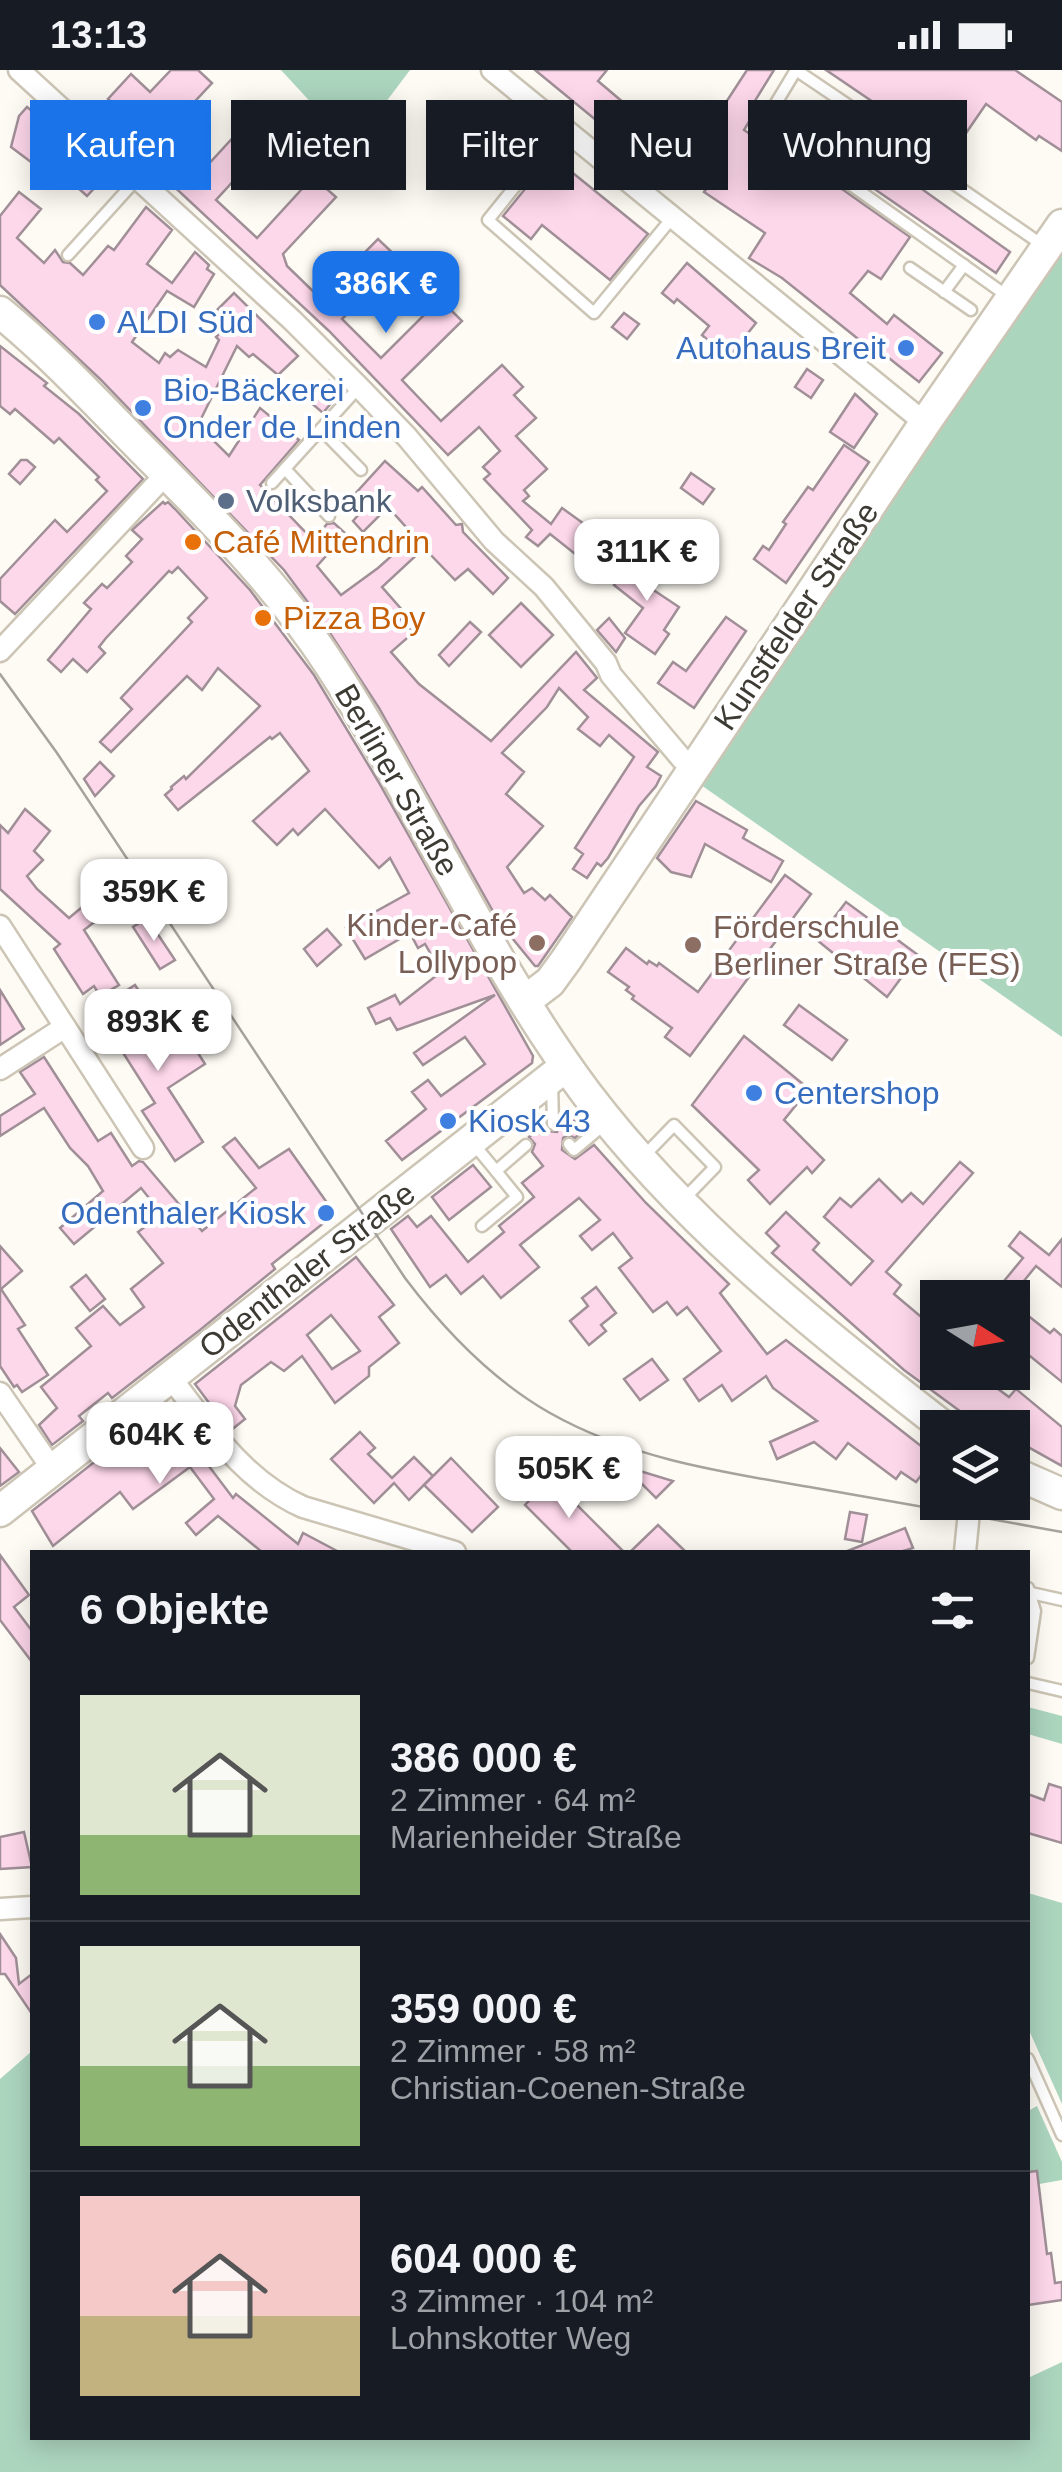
<!DOCTYPE html>
<html lang="de">
<meta charset="utf-8">
<style>
:root{--surface:#171b24;--page:#242831;--text:#f1f3f6;--muted:#9ea1a6;--line:#363941;--accent:#1a73e8}
body{margin:0;font-family:Helvetica,sans-serif;background:var(--page);color:var(--text);height:100vh;display:flex;flex-direction:column;font-size:38px;white-space:nowrap}
*{box-sizing:border-box;margin:0}
p{font-size:32px;color:var(--muted)}
.icon{flex:none;width:55px;height:55px;fill:none;stroke:currentColor;stroke-width:2;stroke-linecap:round;stroke-linejoin:round}
.map{position:relative;flex:1;overflow:hidden}
.panel{position:absolute;left:30px;top:1480px;width:1000px;height:890px;display:flex;flex-direction:column;background:var(--surface);border-radius:0px;box-shadow:0 5px 25px #0003}
.panel>*{flex:none}
.hud{position:absolute;left:30px;top:30px;width:1002px;height:90px;display:flex;gap:20px}
.needle{width:65px;rotate:101deg}
.fabs{position:absolute;left:920px;top:1210px;display:grid;gap:20px}
.fabs a{display:grid;place-items:center;width:110px;height:110px;border-radius:0px;background:var(--surface);box-shadow:0 5px 25px #0003;font-size:50px}
.price{position:absolute;translate:-50% -85px;padding:0 22px;border-radius:20px;background:#fff;color:#222;font-size:32px;line-height:65px;filter:drop-shadow(0 2px 5px #0008)}
.price::after{content:'';position:absolute;left:50%;top:60px;width:30px;height:22px;margin-left:-15px;background:inherit;clip-path:polygon(0 0,100% 0,50% 100%)}
.price.current{background:var(--accent);color:#fff}
ul{padding:0;list-style:none}
li{display:flex;align-items:center;gap:30px;height:250px;padding:0 50px}
li+li{border-top:2px solid var(--line)}
li span{display:grid;place-items:center;flex:none;width:280px;height:200px;border-radius:0px;color:#555}
li>.icon{margin-inline-start:auto}
span .icon{width:120px;height:120px;fill:#fffc;stroke-width:1}
li b{font-size:42px}
h2{display:flex;justify-content:space-between;align-items:center;height:120px;padding:0 50px;font-size:42px}
.chip{padding:0 35px;border-radius:0px;background:var(--surface);box-shadow:0 5px 25px #0003;font-size:35px;line-height:90px}
.chip.current{background:var(--accent);color:#fff}
.status{display:flex;justify-content:space-between;align-items:center;height:70px;padding:0 50px;background:var(--surface);direction:ltr}
.status svg{height:28px;fill:currentColor}
.map>svg:first-child{display:block}
.green{fill:#acd5be}
.building{fill:#fdd7ea;stroke:#a08f97;stroke-width:2.5;fill-rule:evenodd}
.lines{fill:none;stroke-linecap:round;stroke-linejoin:round}
.lane-casing{stroke:#ccc5b5;stroke-width:15}
.street-casing{stroke:#ccc5b5;stroke-width:25}
.secondary-casing{stroke:#ccc5b5;stroke-width:35}
.lane{stroke:#fff;stroke-width:10}
.street{stroke:#fff;stroke-width:20}
.secondary{stroke:#fff;stroke-width:30}
.tram{stroke:#a6a39c;stroke-width:2.5}
.shop-dot{fill:#3f7fe0;stroke:#fff;stroke-width:4}
.service-dot{fill:#5c6f8a;stroke:#fff;stroke-width:4}
.food-dot{fill:#e8710a;stroke:#fff;stroke-width:4}
.education-dot{fill:#8d6e63;stroke:#fff;stroke-width:4}
.labels{text-anchor:middle;dominant-baseline:central;stroke-width:8;stroke-linejoin:round;paint-order:stroke}
.shop-label{font-size:32px;fill:#366cbe;stroke:#fff;text-anchor:start}
.service-label{font-size:32px;fill:#4e5e75;stroke:#fff;text-anchor:start}
.food-label{font-size:32px;fill:#c56008;stroke:#fff;text-anchor:start}
.street-label{font-size:32px;fill:#3d3a33;stroke:#fff}
.education-label{font-size:32px;fill:#785e54;stroke:#fff;text-anchor:end}
</style>
<div class="status"><b>13:13</b><svg viewBox="0 0 49 12"><path d="M0 12V9h3v3zM5 12V6h3v6zM10 12V3h3v9zM15 12V0h3v12zM26 1h20v11H26zM47 4h2v5h-2z"/></svg></div>
<div class="map">
<svg width="1062" height="2402" viewBox="0 0 1062 2402">
<rect width="100%" height="100%" fill="#fefbf4"/>
<!-- green -->
<g class="green">
<path d="M281,0H410L352,77Z"/>
<path d="M1062,180V967L701,715Z"/>
<path d="M1028,1637L1062,1646V1674L1028,1664Z"/>
<path d="M1028,1823L1062,1833V2034L1028,1958Z"/>
<path d="M32,1981V2368H1028V2308L1062,2292V2402H0V2009Z"/>
<path d="M1037,2036L1062,2092V2110L1028,2116V2041Z"/>
</g>
<!-- building -->
<g class="building">
<path d="M171,0H198L212,13L155,74L108,29L131,4L150,22Z"/>
<path d="M535,0H607L598,11L677,78L658,101Z"/>
<path d="M747,0H774L753,34L758,37L744,60L786,89L789,84L798,88L910,167L881,209L868,201L850,223L887,254L894,245L942,283L919,312L870,273L867,276L782,208L749,188L765,163L704,122L720,100L680,73L706,35L719,43Z"/>
<path d="M826,0H1015L1062,32V81L1039,66L1036,70L986,34L951,85Z"/>
<path d="M27,37L56,61L53,65L65,76L55,89L42,78L31,92L11,77L19,46Z"/>
<path d="M250,49L272,69L216,130L257,168L313,107L336,127L283,184L287,196L320,228L378,169L400,190L342,249L381,288L440,229L462,251L402,310L441,351L502,295L523,317L514,325L536,348L516,366L547,399L524,420L529,426L523,431L551,454L562,438L587,456L590,452L609,465L589,495L550,464L538,476L526,467L532,460L484,409L490,404L483,397L500,381L479,357L448,385L329,261L153,97L166,84L194,110Z"/>
<path d="M824,49L1010,182L996,203L808,73Z"/>
<path d="M552,86L648,164L610,210L542,155L531,169L503,146Z"/>
<path d="M82,96L99,113L87,126L69,110Z"/>
<path d="M19,122L41,139L17,168L44,193L55,180L63,192L70,193L83,205L108,176L114,180L146,137L172,160L147,194L172,213L195,182L209,195L207,199L214,204L194,237L167,221L132,272L159,293L165,283L170,287L178,280L206,297L219,270L216,267L222,261L208,249L234,223L298,286L278,305L253,284L249,287L237,276L194,363L213,370L229,386L260,338L299,370L260,415L313,470L327,454L334,453L346,464L317,496L341,525L378,498L414,466L388,437L363,462L353,451L367,435L355,424L385,391L418,421L422,417L456,455L462,454L463,462L508,508L493,524L468,499L455,510L424,478L382,517L403,541L398,546L413,563L391,582L419,614L491,671L576,582L597,608L584,620L658,682L647,697L661,706L656,716L639,736L608,788L601,796L597,793L587,808L573,799L583,784L575,778L634,687L609,665L600,676L578,659L588,647L559,618L547,637L502,683L524,702L506,724L543,756L507,797L524,823L532,818L545,830L550,825L572,847L538,896H535L499,852L379,638L324,554L284,500L100,309L0,215V146Z"/>
<path d="M687,193L756,253L728,288L702,265L709,256L677,229L674,233L662,223Z"/>
<path d="M624,243L639,254L627,269L612,257Z"/>
<path d="M0,276L47,313L44,316L79,344L143,409L15,544L0,531V509L55,450L67,462L107,421L96,410L99,407L59,368L54,373L15,339L10,344L0,336Z"/>
<path d="M807,299L823,310L811,328L795,317Z"/>
<path d="M329,311L341,321L323,343L310,332Z"/>
<path d="M855,324L877,344L854,378L830,362Z"/>
<path d="M844,375L869,392L786,513L754,489L763,476L769,480L786,454L783,452L808,417L813,420Z"/>
<path d="M21,390H27L35,397L20,414L9,404Z"/>
<path d="M691,403L714,419L703,434L681,418Z"/>
<path d="M163,432L165,434L168,432L175,439L250,520L314,605L378,711L533,986L532,993L402,1090L386,1071L426,1039L412,1022L428,1010L441,1026L485,994L465,967L423,995L414,983L495,925L397,960L390,948L376,954L368,938L395,925L400,934L441,902L425,874L418,878L410,863L365,889L346,858L409,823L390,788L379,798L325,739L298,765L293,759L277,775L253,751L309,701L280,663L272,669L270,667L178,740L165,725L172,719L171,717L184,706L186,709L260,636L218,598L202,620L187,606L111,682L100,672L132,639L121,628L192,552L188,548L207,528L178,497L172,503L169,501L106,568L99,577L105,583L87,602L73,589L61,602L48,590L91,539L84,533L102,514L107,518L132,492L126,486L142,469L132,460Z"/>
<path d="M643,480L659,493L643,513L679,537L664,560L669,564L655,584L625,563L643,538L614,515Z"/>
<path d="M521,533L553,565L521,597L489,565Z"/>
<path d="M726,547L746,561L694,638L658,613L673,592L686,601Z"/>
<path d="M609,548L625,568L616,582L597,560Z"/>
<path d="M470,552L481,562L449,596L439,585Z"/>
<path d="M100,692L114,706L95,726L84,709Z"/>
<path d="M696,731L747,760L743,768L783,791L771,812L705,774L691,807L671,802L657,788Z"/>
<path d="M25,739L50,761L34,781L43,790L27,806L37,819L69,848L93,828L106,843L84,860L119,915L100,926L94,916L83,924L54,879L60,874L0,819V755L8,763Z"/>
<path d="M785,805L811,824L690,986L665,967L672,958L632,929L634,926L626,920L629,917L608,902L626,878L647,894L649,891L657,896L659,893L698,922Z"/>
<path d="M846,832L918,885L887,927L817,870Z"/>
<path d="M147,848L175,890L160,899L133,857Z"/>
<path d="M327,859L341,875L317,896L304,879Z"/>
<path d="M135,915L155,946L141,954L162,986L189,969L205,994L168,1018L203,1072L175,1091L142,1041L155,1033L108,959L129,945L118,926Z"/>
<path d="M0,920L24,959L0,975Z"/>
<path d="M799,935L847,970L832,990L784,955Z"/>
<path d="M744,966L809,1019L784,1050L824,1090L812,1103L807,1097L770,1134L748,1110L759,1100L692,1035Z"/>
<path d="M44,987L98,1071L111,1063L132,1096L139,1091L143,1092L202,1161L256,1118L223,1077L235,1068L259,1098L289,1079L335,1144L272,1194L275,1199L200,1260L112,1328L108,1323L79,1346L83,1351L52,1375L39,1355L57,1338L41,1317L91,1276L76,1258L103,1236L120,1255L144,1237L131,1219L163,1193L138,1162L162,1144L141,1118L74,1174L60,1158L103,1121L88,1096L70,1078L44,1038L0,1066V1046L35,1024L20,1002Z"/>
<path d="M568,1043L583,1061L575,1068L568,1065L563,1068L562,1080L575,1089L594,1075L646,1133L729,1214L720,1223L767,1284L786,1270L935,1387L916,1412L901,1402L896,1409L848,1373L836,1389L814,1372L777,1389L770,1372L817,1351L773,1318L766,1306L732,1331L722,1315L699,1331L684,1309L721,1281L687,1237L677,1245L667,1232L653,1242L619,1198L632,1188L613,1163L592,1180L580,1166L600,1150L579,1128L520,1175L539,1197L501,1228L483,1206L461,1224L446,1205L430,1217L391,1159L408,1146L417,1157L431,1146L468,1192L504,1162L499,1156L534,1127L522,1113L543,1096L532,1082L535,1074L529,1067L542,1056L546,1061L557,1062L562,1049Z"/>
<path d="M960,1092L973,1103L886,1202L901,1215L894,1224L938,1261V1302L979,1305L1009,1327L1016,1319L1062,1357V1396L1012,1368V1358H983L953,1336L904,1300L772,1183L779,1176L766,1163L786,1142L819,1173L813,1180L851,1215L873,1191L824,1147L840,1128L851,1137L879,1109L902,1132L911,1123L923,1134Z"/>
<path d="M473,1095L491,1117L449,1150L432,1127Z"/>
<path d="M1020,1162L1049,1185L1062,1169V1217L1036,1196L1010,1228H990L1023,1188L1009,1176Z"/>
<path d="M0,1176L22,1201L1,1219L25,1255L18,1259L48,1305L22,1322L17,1315L14,1317L0,1296Z"/>
<path d="M356,1187L394,1235L379,1247L399,1273L369,1297V1306L335,1333L302,1286L284,1301L271,1292L241,1315L235,1336L245,1349L230,1361L195,1314ZM331,1245L360,1281L332,1299L307,1265Z"/>
<path d="M86,1205L105,1229L90,1241L71,1217Z"/>
<path d="M596,1217L616,1243L601,1255L606,1261L589,1275L570,1251L588,1236L582,1228Z"/>
<path d="M1012,1233L1050,1263L1054,1259L1062,1266V1312L1030,1286L1022,1297L1012,1290Z"/>
<path d="M652,1289L668,1310L640,1330L624,1309Z"/>
<path d="M168,1334L208,1378L202,1387L233,1428L236,1424L298,1474L303,1463L339,1482H262L218,1446L196,1465L186,1453L214,1429L190,1397L133,1439L120,1422L53,1476L32,1441Z"/>
<path d="M360,1362L375,1378L368,1384L392,1408L414,1387L433,1406L409,1430L394,1413L374,1433L331,1389Z"/>
<path d="M554,1367L617,1394L673,1411L656,1428L638,1410L631,1417L617,1409L614,1412L606,1404L603,1408L579,1393L574,1398L561,1386L566,1381Z"/>
<path d="M0,1378L19,1402L0,1416Z"/>
<path d="M451,1388L498,1437L472,1462L424,1415Z"/>
<path d="M551,1408L576,1434L624,1482H572L525,1435Z"/>
<path d="M850,1442L867,1445L862,1472L845,1469Z"/>
<path d="M658,1455L686,1482H630Z"/>
<path d="M905,1458L913,1478L900,1482H845Z"/>
<path d="M0,1485L29,1525L14,1537L32,1561V1592L0,1550Z"/>
<path d="M1049,1714L1062,1718V1773L1028,1763V1724L1044,1730Z"/>
<path d="M24,1762L32,1797L0,1799V1767Z"/>
<path d="M0,1864L16,1888L19,1914L32,1904V1944L5,1904H0Z"/>
<path d="M1037,2101L1047,2184L1051,2183L1055,2213L1062,2212V2230L1028,2235V2102Z"/>
</g>
<g class="lines">
<!-- lane casing -->
<g class="lane-casing">
<g id="lane">
<path d="M562,58L488,150L594,243L672,148"/>
<path d="M68,185L136,110"/>
<path d="M910,198L971,240"/>
<path d="M944,222L964,195"/>
<path d="M1010,228L764,53L796,0L916,81L944,107L1044,176"/>
<path d="M321,359L361,400"/>
<path d="M285,399L329,446"/>
<path d="M272,413L359,317"/>
<path d="M552,1013L553,1054"/>
<path d="M472,1072L496,1101L526,1075"/>
<path d="M569,1074L574,1080L606,1053"/>
<path d="M643,1087L674,1055L715,1097L684,1129"/>
<path d="M482,1156L517,1127L496,1101"/>
<path d="M1028,1518L1035,1541L1028,1588"/>
<path d="M1031,1523L1062,1530"/>
<path d="M1028,1613L1062,1621"/>
<path d="M1028,1989L1062,2065"/>
</g>
</g>
<!-- street casing -->
<g class="street-casing">
<g id="street">
<path d="M19,0L292,250L359,317L407,367L494,471L544,517L606,593L611,605L682,689L695,697"/>
<path d="M492,0L925,353"/>
<path d="M0,581L167,403"/>
<path d="M0,856L143,1078"/>
<path d="M0,999L65,957"/>
<path d="M170,1307C210,1358 243,1410 303,1437L455,1482"/>
<path d="M0,1323L53,1400"/>
<path d="M965,1482L970,1432"/>
<path d="M0,1839L32,1837"/>
</g>
</g>
<!-- secondary casing -->
<g class="secondary-casing">
<g id="secondary">
<path d="M0,242C49,282 92,328 136,373C206,443 276,512 330,595C421,734 486,889 586,1023C686,1155 815,1257 945,1358"/>
<path d="M525,931L550,912L566,890L925,353L1062,155"/>
<path d="M1012,1402L1062,1424"/>
<path d="M0,1441L566,996"/>
</g>
</g>
<!-- lane -->
<use href="#lane" class="lane"/>
<!-- street -->
<use href="#street" class="street"/>
<!-- secondary -->
<use href="#secondary" class="secondary"/>
<!-- tram -->
<path class="tram" d="M0,604L57,683L405,1208C445,1261 492,1310 550,1343C633,1390 728,1403 821,1419C901,1433 982,1447 1062,1462"/>
</g>
<!-- markers -->
<g class="shop-dot">
<circle cx="97" cy="252" r="10"/>
<circle cx="906" cy="278" r="10"/>
<circle cx="143" cy="338" r="10"/>
<circle cx="754" cy="1023" r="10"/>
<circle cx="448" cy="1051" r="10"/>
<circle cx="326" cy="1143" r="10"/>
</g>
<circle class="service-dot" cx="226" cy="431" r="10"/>
<g class="food-dot">
<circle cx="193" cy="472" r="10"/>
<circle cx="263" cy="548" r="10"/>
</g>
<g class="education-dot">
<circle cx="537" cy="873" r="10"/>
<circle cx="693" cy="875" r="10"/>
</g>
<g class="labels">
<!-- shop labels -->
<g class="shop-label">
<text x="117" y="252">ALDI Süd</text>
<text x="886" y="278" text-anchor="end">Autohaus Breit</text>
<text x="163" y="320">Bio-Bäckerei<tspan x="163" dy="37">Onder de Linden</tspan></text>
<text x="774" y="1023">Centershop</text>
<text x="468" y="1051">Kiosk 43</text>
<text x="306" y="1143" text-anchor="end">Odenthaler Kiosk</text>
</g>
<!-- service labels -->
<g class="service-label">
<text x="246" y="431">Volksbank</text>
</g>
<!-- food labels -->
<g class="food-label">
<text x="213" y="472">Café Mittendrin</text>
<text x="283" y="548">Pizza Boy</text>
</g>
<!-- street labels -->
<g class="street-label">
<text transform="translate(796 546) rotate(-56)">Kunstfelder Straße</text>
<text transform="translate(397 710) rotate(60)">Berliner Straße</text>
<text transform="translate(307 1200) rotate(-38)">Odenthaler Straße</text>
</g>
<!-- education labels -->
<g class="education-label">
<text x="517" y="855">Kinder-Café<tspan x="517" dy="37">Lollypop</tspan></text>
<text x="713" y="857" text-anchor="start">Förderschule<tspan x="713" dy="37">Berliner Straße (FES)</tspan></text>
</g>
</g>
</svg>
<div class="fabs">
<a><svg class="needle" viewBox="-14 -14 28 28"><path d="M0-13l5 13h-10z" fill="#e53935"/><path d="M0 13l5-13h-10z" fill="#9ea1a6"/></svg></a>
<a><svg class="icon" aria-label="layers" viewBox="0 0 24 24"><path d="M12 4l9 5-9 5-9-5zM3 14l9 5 9-5"/></svg></a>
</div>
<b class="price current" style="left:386px;top:266px">386K €</b>
<b class="price" style="left:647px;top:534px">311K €</b>
<b class="price" style="left:154px;top:874px">359K €</b>
<b class="price" style="left:158px;top:1004px">893K €</b>
<b class="price" style="left:160px;top:1417px">604K €</b>
<b class="price" style="left:569px;top:1451px">505K €</b>
<div class="hud">
<a class="chip current">Kaufen</a>
<a class="chip">Mieten</a>
<a class="chip">Filter</a>
<a class="chip">Neu</a>
<a class="chip">Wohnung</a>
</div>
<section class="panel">
<h2>6 Objekte<svg class="icon" aria-label="filters" viewBox="0 0 24 24"><path d="M4 7h16M4 17h16"/><circle cx="9" cy="7" r="2"/><circle cx="15" cy="17" r="2"/></svg></h2>
<ul>
<li><span style="background:linear-gradient(#dfe7d0 70%,#8fb573 0)"><svg class="icon" aria-label="home" viewBox="0 0 24 24"><path d="M3 11l9-7 9 7M6 9v11h12V9"/></svg></span><div><b>386 000 €</b><p>2 Zimmer · 64 m²</p><p>Marienheider Straße</p></div></li>
<li><span style="background:linear-gradient(#dfe7d0 60%,#8fb573 0)"><svg class="icon" aria-label="home" viewBox="0 0 24 24"><path d="M3 11l9-7 9 7M6 9v11h12V9"/></svg></span><div><b>359 000 €</b><p>2 Zimmer · 58 m²</p><p>Christian-Coenen-Straße</p></div></li>
<li><span style="background:linear-gradient(#f6c9c9 60%,#c2b280 0)"><svg class="icon" aria-label="home" viewBox="0 0 24 24"><path d="M3 11l9-7 9 7M6 9v11h12V9"/></svg></span><div><b>604 000 €</b><p>3 Zimmer · 104 m²</p><p>Lohnskotter Weg</p></div></li>
</ul>
</section>
</div>
